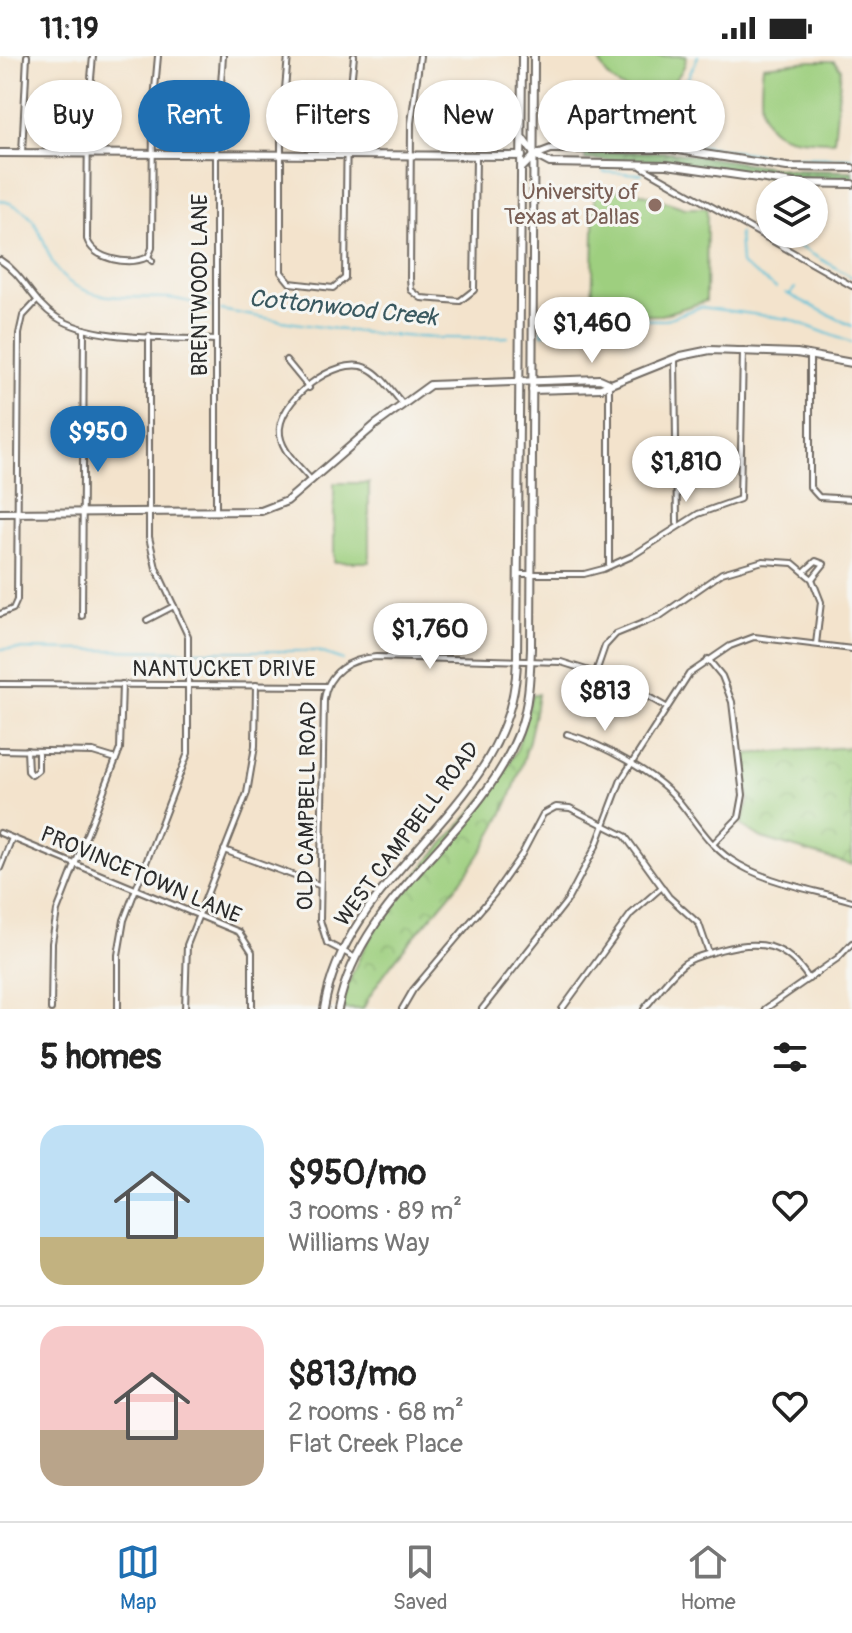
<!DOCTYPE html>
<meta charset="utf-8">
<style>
:root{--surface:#fff;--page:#f6f6f6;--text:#222;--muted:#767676;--line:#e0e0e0;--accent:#1f6fb2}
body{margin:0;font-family:Pangolin,sans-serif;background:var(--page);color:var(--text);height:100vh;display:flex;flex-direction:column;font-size:30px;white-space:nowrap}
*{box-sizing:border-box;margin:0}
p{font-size:26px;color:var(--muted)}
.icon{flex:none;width:44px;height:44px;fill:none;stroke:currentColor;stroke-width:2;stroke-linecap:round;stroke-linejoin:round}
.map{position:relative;height:953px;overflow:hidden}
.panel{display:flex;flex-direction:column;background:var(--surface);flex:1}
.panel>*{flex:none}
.banner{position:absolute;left:24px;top:24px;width:804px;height:72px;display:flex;gap:16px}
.controls{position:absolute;left:756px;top:120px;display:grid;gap:16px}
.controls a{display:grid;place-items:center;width:72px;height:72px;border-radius:50%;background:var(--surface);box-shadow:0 2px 6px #0004;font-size:40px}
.price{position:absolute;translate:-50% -68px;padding:0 18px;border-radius:28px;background:#fff;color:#222;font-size:26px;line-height:52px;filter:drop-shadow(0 2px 4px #0008)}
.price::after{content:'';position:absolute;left:50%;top:48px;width:24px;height:18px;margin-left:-12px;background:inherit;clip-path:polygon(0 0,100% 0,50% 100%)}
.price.on{background:var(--accent);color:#fff}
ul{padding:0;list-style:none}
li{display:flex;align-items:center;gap:24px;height:200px;padding:0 40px}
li+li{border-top:2px solid var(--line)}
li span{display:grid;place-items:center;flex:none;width:224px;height:160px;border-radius:24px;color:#555}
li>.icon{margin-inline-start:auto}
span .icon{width:96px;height:96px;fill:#fffc;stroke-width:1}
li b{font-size:34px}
h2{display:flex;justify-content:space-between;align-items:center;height:96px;padding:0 40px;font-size:34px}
.chip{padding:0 28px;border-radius:36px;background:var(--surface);box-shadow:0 2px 6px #0004;font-size:28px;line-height:72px}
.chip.on{background:var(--accent);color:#fff}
.status{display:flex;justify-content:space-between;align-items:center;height:56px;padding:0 40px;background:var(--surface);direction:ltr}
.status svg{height:22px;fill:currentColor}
.tabs{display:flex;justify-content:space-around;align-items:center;height:112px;border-top:2px solid var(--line);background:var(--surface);font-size:22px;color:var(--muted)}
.tabs a{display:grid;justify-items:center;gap:4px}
.tabs .on{color:var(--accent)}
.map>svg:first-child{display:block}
.green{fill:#9ecf7f;stroke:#647d55;stroke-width:2}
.forest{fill:url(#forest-crowns);stroke:#546e4c;stroke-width:2}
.park{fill:url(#park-crowns);stroke:#647d55;stroke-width:2}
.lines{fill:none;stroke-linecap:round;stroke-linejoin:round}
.stream{stroke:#5bc0d8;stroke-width:2}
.street-casing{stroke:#716b63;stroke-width:8}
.secondary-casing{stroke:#716b63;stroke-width:10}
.street{stroke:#fff;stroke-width:4}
.secondary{stroke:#fff;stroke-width:6}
.education-dot{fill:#8d6e63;stroke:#f6f6f2;stroke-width:3}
.labels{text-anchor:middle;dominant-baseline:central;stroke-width:6;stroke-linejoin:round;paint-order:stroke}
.education-label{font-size:22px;fill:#785e54;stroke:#f6f6f2;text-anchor:end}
.street-label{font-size:22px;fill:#2b2b2b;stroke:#f6f6f2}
.water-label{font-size:24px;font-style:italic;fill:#39585f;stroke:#f6f6f2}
</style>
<div class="status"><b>11:19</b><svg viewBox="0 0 49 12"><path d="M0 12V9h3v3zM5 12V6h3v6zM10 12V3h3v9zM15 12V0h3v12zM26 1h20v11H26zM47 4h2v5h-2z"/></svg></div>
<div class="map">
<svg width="852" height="953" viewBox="0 0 852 953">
<defs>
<pattern id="forest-crowns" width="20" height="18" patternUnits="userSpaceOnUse" patternTransform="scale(2)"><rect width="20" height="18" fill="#7eb26e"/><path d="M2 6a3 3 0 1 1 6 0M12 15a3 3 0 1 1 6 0" fill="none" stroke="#67915b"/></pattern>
<pattern id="park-crowns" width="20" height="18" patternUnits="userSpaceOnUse" patternTransform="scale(2)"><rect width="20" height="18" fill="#9ecf7f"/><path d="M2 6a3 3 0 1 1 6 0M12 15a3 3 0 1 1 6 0" fill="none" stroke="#88b26e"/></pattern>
</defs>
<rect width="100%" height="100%" fill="#f6f6f2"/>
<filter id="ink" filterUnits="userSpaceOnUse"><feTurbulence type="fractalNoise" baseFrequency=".0125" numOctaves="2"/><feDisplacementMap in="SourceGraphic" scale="16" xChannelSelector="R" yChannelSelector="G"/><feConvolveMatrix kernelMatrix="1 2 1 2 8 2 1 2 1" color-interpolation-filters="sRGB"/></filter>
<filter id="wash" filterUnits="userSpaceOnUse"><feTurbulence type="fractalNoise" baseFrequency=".006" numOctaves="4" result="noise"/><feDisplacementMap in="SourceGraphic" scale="32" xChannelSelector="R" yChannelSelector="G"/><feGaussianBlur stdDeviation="1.8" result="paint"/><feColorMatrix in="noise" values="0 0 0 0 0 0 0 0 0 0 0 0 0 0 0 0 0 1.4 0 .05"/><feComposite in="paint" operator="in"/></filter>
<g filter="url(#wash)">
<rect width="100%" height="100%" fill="#f3e3cc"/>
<!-- green -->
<g class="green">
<path d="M598,0H687C677,50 610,48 598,0Z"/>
<path d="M811,5H834L841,13L834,85C770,84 755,77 763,10Z"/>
<path d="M595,133L635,135L685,152H707L706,245L661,259L592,260Z"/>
<rect x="334" y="427" width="35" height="79"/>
</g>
<!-- forest -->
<path class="forest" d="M585,95L670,96L794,114L852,115V125H792L669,106L585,104Z"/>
<!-- park -->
<g class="park">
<path d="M532,638H538C527,716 499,780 448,841C419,876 383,912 363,953H342C358,863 448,790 502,720L517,693Z"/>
<path d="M852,691V809L762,782L741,769L749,744L743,698Z"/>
</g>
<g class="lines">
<!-- stream -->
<g class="stream">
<path d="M604,83L660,85"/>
<path d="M634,84L652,55L688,22L698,0"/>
<path d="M671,85L775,101L852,102"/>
<path d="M603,116L642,118"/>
<path d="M0,144C54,157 36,207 72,228C101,246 136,240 168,242C182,243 196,248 210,251"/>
<path d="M739,177L741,208L776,232"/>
<path d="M777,178L852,221"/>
<path d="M786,237L852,270"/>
<path d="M789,239L795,232"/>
<path d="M221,254C314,272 413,287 508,281"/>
<path d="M542,267V278L607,263L664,264L700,251L789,263L852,287"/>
<path d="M0,593L185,595"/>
<path d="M192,595H317L343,604"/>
</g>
</g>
</g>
<g filter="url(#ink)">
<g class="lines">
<!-- street casing -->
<g class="street-casing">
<g id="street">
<path d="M93,0L88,56L87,183C94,204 129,210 148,201L152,205"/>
<path d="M288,0L281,77V216L290,227L333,232L345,222L347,67L354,0"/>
<path d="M420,0L411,67L410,223L411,234L421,242L460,245L474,234L476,100"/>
<path d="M22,97L27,0"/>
<path d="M642,111L852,230"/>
<path d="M148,201L152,192L153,55L158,0"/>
<path d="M0,204C24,219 32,246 56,261C94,286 170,281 216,284"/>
<path d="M810,299V431L819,441L852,443"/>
<path d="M675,302L677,467"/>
<path d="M286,304L309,332"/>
<path d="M609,329V510"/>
<path d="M311,424C300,411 283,397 280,379C275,346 337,298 367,312C381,318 392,336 402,347"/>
<path d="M216,455V98L223,0"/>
<path d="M806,514L816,505L824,508L812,523"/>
<path d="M518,518H584L603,513L632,500L698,458L740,443L743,294"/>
<path d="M0,558L13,553L17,544L19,278L23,260L36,246"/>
<path d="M82,560L84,273"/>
<path d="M147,564L174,550"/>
<path d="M708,603L722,620L732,646L743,739L739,761L713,788"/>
<path d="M596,616L605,590L616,578L660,560L722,517L763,505L793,507L812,523L821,546L816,588"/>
<path d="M0,628L327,630"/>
<path d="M567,678C600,687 655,717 677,743C695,764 707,787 730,803C765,827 812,833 852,845"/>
<path d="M0,694L93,696L116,703"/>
<path d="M27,694L28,715L32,719L38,714V696"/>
<path d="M0,777L239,876L252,896V953"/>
<path d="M224,794L319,829"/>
<path d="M0,812L12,782"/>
<path d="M354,901L327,887L320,864L324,643C328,616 349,603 376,601L561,606L621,625L666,651"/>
<path d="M51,953L52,887L57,855L120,693L122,628"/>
<path d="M118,953V899L124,864L188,697V580L156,512L149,481V280"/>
<path d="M185,953L187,889L247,737L255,690L256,629"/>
<path d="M402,953L413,934L494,838L522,798L543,758L556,751L570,752L625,780L669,841L699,868L709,897"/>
<path d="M482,953L567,845L596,790L621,724L689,618L730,590L754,581L852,593"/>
<path d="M562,953L631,858L662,831"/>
<path d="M644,953C657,938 669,919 685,907C695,900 708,898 720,894C760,883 785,887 809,923"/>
<path d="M765,953L838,902L852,887"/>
</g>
</g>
<!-- secondary casing -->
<g class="secondary-casing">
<g id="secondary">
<path d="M523,83L535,99L550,107L667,109L793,127L852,128"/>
<path d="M0,97L522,100"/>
<path d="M522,112L535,99L551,93H672L787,111L852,112"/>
<path d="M532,334L601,332L681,300L710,294L797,297L852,307"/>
<path d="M0,457L261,455L287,445L375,369L430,329L600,323L609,327"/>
<path d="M324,953C346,812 515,752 517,603L522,0"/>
<path d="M338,953C361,838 478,781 519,676C529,650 530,619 531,592L534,0"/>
</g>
</g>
<!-- street -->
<use href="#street" class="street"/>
<!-- secondary -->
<use href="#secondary" class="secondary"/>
</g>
</g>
<!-- markers -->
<circle class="education-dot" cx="655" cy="149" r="8"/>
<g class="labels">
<!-- education labels -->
<g class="education-label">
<text x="639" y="136">University of<tspan x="639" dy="25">Texas at Dallas</tspan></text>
</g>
<!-- street labels -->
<g class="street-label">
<text transform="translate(200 229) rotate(-90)">BRENTWOOD LANE</text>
<text x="224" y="613">NANTUCKET DRIVE</text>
<text transform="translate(307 750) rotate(-89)">OLD CAMPBELL ROAD</text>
<text transform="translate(407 778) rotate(-53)">WEST CAMPBELL ROAD</text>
<text transform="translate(141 819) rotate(23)">PROVINCETOWN LANE</text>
</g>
<!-- water labels -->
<g class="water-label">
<text transform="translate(343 252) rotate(6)">Cottonwood Creek</text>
</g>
</g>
</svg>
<div class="controls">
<a><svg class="icon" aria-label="layers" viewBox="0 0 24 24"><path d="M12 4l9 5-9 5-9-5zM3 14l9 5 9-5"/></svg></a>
</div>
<b class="price" style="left:592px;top:309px">$1,460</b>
<b class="price on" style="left:98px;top:418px">$950</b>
<b class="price" style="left:686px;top:448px">$1,810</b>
<b class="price" style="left:430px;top:615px">$1,760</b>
<b class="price" style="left:605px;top:677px">$813</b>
<div class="banner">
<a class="chip">Buy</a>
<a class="chip on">Rent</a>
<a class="chip">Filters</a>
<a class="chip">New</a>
<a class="chip">Apartment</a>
</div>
</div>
<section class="panel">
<h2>5 homes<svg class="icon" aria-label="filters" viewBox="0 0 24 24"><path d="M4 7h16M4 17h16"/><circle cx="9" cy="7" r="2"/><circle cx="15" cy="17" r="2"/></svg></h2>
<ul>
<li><span style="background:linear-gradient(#bfe0f5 70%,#c2b280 0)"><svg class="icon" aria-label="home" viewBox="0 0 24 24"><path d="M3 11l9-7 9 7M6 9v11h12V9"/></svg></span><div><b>$950/mo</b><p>3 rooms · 89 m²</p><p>Williams Way</p></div><svg class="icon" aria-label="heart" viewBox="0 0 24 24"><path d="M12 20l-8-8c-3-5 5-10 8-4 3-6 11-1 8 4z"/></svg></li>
<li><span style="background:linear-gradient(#f6c9c9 65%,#b9a48a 0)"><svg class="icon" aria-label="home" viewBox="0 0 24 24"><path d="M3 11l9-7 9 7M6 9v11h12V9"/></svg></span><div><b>$813/mo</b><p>2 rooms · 68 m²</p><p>Flat Creek Place</p></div><svg class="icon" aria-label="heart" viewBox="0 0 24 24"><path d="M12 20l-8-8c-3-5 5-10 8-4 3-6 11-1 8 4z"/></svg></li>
</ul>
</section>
<nav class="tabs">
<a class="on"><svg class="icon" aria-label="map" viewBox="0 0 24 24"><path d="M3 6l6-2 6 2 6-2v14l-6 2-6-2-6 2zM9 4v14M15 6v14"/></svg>Map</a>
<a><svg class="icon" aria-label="saved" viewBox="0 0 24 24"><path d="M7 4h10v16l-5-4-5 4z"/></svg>Saved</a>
<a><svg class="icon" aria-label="home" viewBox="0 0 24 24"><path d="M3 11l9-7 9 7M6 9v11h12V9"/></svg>Home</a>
</nav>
